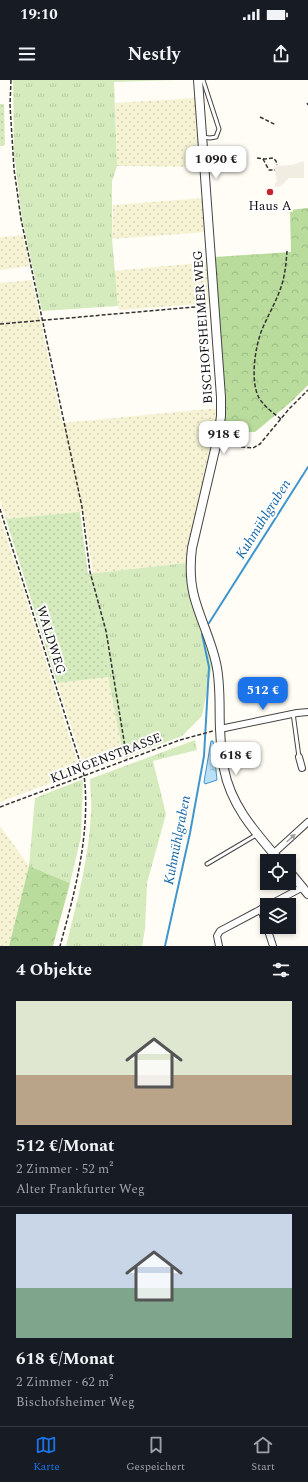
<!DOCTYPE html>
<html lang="de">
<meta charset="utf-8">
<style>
:root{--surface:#171b24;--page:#20242c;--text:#f1f3f6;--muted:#9ea1a6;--line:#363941;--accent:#1a73e8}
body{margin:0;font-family:Spectral,serif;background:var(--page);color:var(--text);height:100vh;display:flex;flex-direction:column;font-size:15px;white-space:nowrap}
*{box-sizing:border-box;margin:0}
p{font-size:13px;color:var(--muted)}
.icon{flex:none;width:22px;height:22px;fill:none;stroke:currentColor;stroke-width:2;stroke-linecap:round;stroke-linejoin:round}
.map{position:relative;height:866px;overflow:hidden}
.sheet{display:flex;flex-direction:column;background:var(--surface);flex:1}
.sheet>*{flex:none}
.tools{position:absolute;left:260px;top:774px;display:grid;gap:8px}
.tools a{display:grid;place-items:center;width:36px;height:36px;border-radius:0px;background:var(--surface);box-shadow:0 2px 6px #0003;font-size:20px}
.price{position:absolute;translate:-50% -34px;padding:0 9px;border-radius:8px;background:#fff;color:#222;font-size:13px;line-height:26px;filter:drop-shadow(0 1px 2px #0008)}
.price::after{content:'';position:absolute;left:50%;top:24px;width:12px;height:9px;margin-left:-6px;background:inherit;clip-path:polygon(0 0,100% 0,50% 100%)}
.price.selected{background:var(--accent);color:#fff}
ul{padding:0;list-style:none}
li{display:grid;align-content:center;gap:8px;height:212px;padding:0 16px}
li+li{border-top:1px solid var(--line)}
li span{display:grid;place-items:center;height:124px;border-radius:0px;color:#555}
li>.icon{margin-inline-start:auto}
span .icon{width:72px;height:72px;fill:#fffc;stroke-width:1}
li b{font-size:17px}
h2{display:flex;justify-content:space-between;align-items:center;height:48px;padding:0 16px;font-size:17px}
.status{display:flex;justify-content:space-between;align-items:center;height:28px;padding:0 20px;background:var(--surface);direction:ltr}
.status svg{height:11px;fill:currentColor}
header{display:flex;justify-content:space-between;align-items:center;height:52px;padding:0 16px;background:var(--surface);font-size:18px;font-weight:700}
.tab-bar{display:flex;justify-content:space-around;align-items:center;height:56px;border-top:1px solid var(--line);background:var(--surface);font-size:11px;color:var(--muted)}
.tab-bar a{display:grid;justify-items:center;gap:2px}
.tab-bar .selected{color:var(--accent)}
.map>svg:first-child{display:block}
.farmland{fill:url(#farmland-dots)}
.grass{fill:url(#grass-tufts)}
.forest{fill:url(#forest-crowns)}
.garden{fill:url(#garden-dots)}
.plaza{fill:#f1ede2}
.water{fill:url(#water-ripples);stroke:#3f96cf}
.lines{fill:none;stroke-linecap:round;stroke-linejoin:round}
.stream{stroke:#3f96cf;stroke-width:2}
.service-casing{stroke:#444;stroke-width:5}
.minor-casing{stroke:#444;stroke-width:8}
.tertiary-casing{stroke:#444;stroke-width:10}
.path{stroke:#333;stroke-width:1.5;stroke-dasharray:4 2;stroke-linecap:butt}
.service{stroke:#fff;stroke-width:3}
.minor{stroke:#fff;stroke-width:6}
.tertiary{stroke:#fff;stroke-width:8}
.oneway{fill:#a0a0a0}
.poi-dot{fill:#c4262e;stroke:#fff;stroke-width:1.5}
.labels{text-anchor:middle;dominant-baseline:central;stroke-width:4;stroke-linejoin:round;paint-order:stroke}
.poi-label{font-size:13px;fill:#111;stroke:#fff}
.street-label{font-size:13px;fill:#111;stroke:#fff}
.water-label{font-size:14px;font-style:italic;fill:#1768a6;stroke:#fff}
</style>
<div class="status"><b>19:10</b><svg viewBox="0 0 49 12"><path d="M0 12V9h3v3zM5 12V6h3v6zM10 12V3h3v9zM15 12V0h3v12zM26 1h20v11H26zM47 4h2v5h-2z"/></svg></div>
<header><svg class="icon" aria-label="menu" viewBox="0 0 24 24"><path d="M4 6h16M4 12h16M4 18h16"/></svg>Nestly<svg class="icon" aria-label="share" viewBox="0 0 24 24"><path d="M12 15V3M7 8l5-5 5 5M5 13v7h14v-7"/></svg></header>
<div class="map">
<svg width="308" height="866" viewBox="0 0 308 866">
<defs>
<pattern id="farmland-dots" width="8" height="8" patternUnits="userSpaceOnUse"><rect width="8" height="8" fill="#f6f3d4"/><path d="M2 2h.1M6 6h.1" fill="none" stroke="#d2cfb5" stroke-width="1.8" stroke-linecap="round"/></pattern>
<pattern id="grass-tufts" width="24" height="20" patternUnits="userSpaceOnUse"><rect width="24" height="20" fill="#d5ebbd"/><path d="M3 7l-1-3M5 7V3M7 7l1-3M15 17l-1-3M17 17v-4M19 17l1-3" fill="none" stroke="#b6c8a1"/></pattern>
<pattern id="forest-crowns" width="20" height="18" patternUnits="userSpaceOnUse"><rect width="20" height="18" fill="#b9dc9c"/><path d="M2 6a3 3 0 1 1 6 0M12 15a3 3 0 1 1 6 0" fill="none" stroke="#9ebc85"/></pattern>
<pattern id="garden-dots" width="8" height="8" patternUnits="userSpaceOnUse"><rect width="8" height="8" fill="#d5ebbd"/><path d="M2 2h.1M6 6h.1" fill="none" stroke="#b6c8a1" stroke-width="1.8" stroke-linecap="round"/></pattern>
<pattern id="water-ripples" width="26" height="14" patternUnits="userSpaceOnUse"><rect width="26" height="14" fill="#b9e0f7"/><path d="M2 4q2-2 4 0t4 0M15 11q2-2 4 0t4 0" fill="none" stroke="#9ebfd3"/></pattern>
</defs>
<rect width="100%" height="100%" fill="#fffdf5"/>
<!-- farmland -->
<g class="farmland">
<path d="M196,18V52L200,62L201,87L117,86L115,23Z"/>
<path d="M204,118L206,152L112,159L113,125Z"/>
<path d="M23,155L30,186L0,190V157Z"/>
<path d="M209,182L212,223L119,230L114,191Z"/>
<path d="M32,200L62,343L219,328L214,363L190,459L186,483L93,494L84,432L6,439L0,421V203Z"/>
<path d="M0,436L79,687L77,693L0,722Z"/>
<path d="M109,597L124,678L90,690L84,686L57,603Z"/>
<path d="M0,746L29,786L9,866H0Z"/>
</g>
<!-- grass -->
<g class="grass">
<path d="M13,0H176L114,2L117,86L112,101V159L118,226L42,231L22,138L14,73Z"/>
<path d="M186,483L190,507L213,581L202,636L182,656L124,678L88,494Z"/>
<path d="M195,660L197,670L153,681L166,734L147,803L145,849L142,866H66C77,822 89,778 91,733C92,722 90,710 90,699Z"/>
<path d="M81,700L83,701L81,757L70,803L29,786L35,718Z"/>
</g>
<!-- forest -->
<g class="forest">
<path d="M308,128V305L291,322L255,352H225L215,177L291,172L290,130Z"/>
<path d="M29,786L70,803L53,866H9Z"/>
</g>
<!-- garden -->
<g class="garden">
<path d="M0,24H4L5,65L0,66Z"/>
<path d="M80,432L88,494L109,597L57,603L6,439Z"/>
</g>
<!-- plaza -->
<path class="plaza" d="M300,82H304V98H289L281,106L275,107V103L277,102L274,86L293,85Z"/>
<!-- water -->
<path class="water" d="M211,661H213L217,700L205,704L204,702Z"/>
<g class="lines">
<!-- stream -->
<g class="stream">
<path d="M209,543L308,387"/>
<path d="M165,866L190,753L204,676L209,587L202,554"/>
</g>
<!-- service casing -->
<g class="service-casing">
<g id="service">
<path d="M202,57L210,58L216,57L219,49L203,0"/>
<path d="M293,633L299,677"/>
<path d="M222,679H251"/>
<path d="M207,784L256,755"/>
</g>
</g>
<!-- minor casing -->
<g class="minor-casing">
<g id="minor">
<path d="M220,649L297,633L308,632"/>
<path d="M299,677L302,688"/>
<path d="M274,773L308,742"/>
<path d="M269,825L303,807"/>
<path d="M261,829L273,866"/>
<path d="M219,866L217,856L220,851L267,826"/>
</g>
</g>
<!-- tertiary casing -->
<g class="tertiary-casing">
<g id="tertiary">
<path d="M198,0L221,317V336L218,357L192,468C190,484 190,500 194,516C200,539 211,560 216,583C221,604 219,628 220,649C221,663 221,676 224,689C231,726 256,753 280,781"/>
<path d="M289,791L308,814"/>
</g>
</g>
<!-- path -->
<g class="path">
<path d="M11,0L10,25L14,89L21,139L82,427L90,492L106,551L127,679"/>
<path d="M307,23L308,25"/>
<path d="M260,37L276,45"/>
<path d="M257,78L265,79L273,78L276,81L277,85"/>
<path d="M263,79L269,90H275"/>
<path d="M0,244L206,226"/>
<path d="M281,339C273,333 264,326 259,318C250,301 255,269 261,252C267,237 275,224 280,210C285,197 286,184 287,171"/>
<path d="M225,359L242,367L253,368L260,364L289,329L308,310"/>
<path d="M0,429L84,695C91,752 75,812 60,866"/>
<path d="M0,727L180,660L213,651"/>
</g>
<!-- service -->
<use href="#service" class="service"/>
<!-- minor -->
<use href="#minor" class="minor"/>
<!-- tertiary -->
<use href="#tertiary" class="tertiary"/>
</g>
<!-- one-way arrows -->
<defs><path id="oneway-solid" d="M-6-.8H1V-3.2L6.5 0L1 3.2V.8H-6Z"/></defs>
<use class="oneway" href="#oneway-solid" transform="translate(291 758) rotate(-42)"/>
<!-- markers -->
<circle class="poi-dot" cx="270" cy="112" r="4"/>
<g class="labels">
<!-- poi labels -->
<g class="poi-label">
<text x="270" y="126">Haus A</text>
</g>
<!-- street labels -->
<g class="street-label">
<text transform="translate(203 247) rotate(-94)">BISCHOFSHEIMER WEG</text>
<text transform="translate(51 560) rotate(73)">WALDWEG</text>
<text transform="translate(106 678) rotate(-21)">KLINGENSTRASSE</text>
</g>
<!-- water labels -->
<g class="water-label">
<text transform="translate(263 439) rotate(-58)">Kuhmühlgraben</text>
<text transform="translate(177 760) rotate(-79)">Kuhmühlgraben</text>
</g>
</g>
</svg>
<div class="tools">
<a><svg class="icon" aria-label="locate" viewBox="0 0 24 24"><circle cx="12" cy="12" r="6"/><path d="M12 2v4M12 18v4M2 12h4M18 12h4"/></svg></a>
<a><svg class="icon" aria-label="layers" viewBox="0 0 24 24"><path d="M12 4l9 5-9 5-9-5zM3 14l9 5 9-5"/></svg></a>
</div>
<b class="price" style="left:216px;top:100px">1 090 €</b>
<b class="price" style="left:224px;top:375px">918 €</b>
<b class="price selected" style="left:263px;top:631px">512 €</b>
<b class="price" style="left:236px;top:696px">618 €</b>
</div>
<section class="sheet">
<h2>4 Objekte<svg class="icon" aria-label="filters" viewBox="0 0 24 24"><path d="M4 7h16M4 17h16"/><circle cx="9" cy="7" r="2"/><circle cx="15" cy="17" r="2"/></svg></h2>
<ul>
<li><span style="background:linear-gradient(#dfe7d0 60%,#b9a48a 0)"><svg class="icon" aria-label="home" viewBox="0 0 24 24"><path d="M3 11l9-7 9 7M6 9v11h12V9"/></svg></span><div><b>512 €/Monat</b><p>2 Zimmer · 52 m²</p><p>Alter Frankfurter Weg</p></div></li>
<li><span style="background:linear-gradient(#c9d6e8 60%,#7fa58c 0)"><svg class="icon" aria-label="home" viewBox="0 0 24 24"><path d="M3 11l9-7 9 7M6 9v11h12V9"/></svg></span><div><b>618 €/Monat</b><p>2 Zimmer · 62 m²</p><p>Bischofsheimer Weg</p></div></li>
</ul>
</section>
<nav class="tab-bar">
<a class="selected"><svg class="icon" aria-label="map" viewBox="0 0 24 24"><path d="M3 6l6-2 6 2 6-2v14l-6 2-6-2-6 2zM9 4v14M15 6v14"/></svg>Karte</a>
<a><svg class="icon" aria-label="saved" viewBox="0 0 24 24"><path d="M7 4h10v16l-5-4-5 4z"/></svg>Gespeichert</a>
<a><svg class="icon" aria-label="home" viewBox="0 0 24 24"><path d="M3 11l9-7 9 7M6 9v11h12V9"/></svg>Start</a>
</nav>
